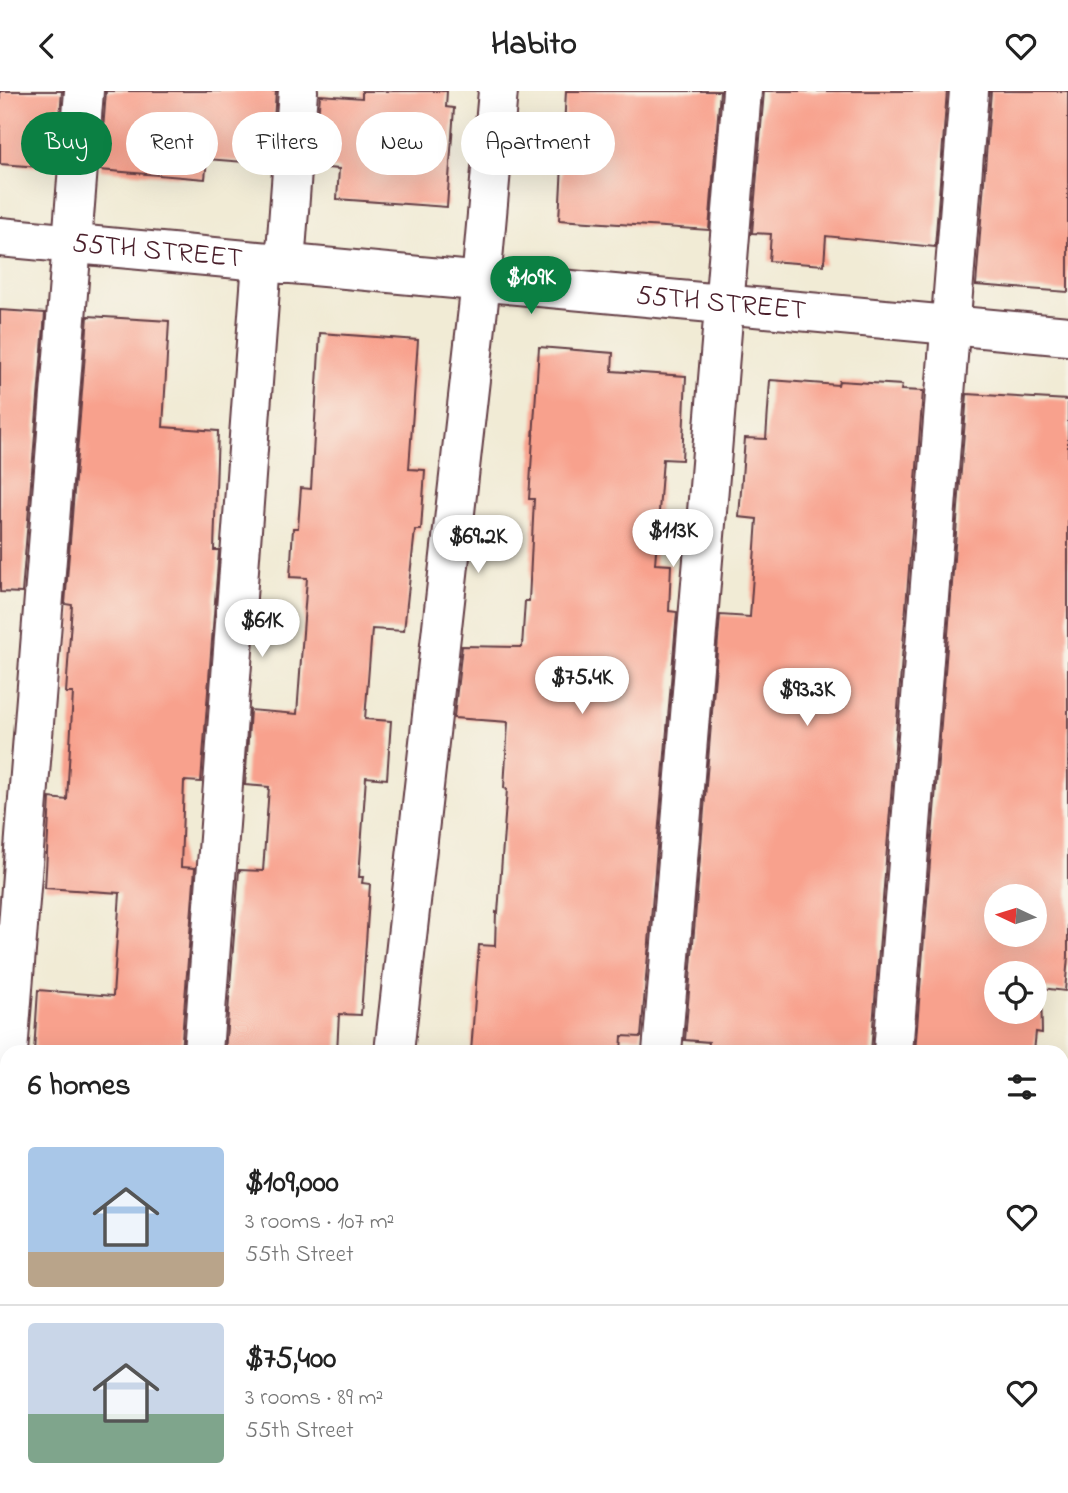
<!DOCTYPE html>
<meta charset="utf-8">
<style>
:root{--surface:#fff;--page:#f6f6f6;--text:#222;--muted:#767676;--line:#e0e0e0;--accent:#0b8043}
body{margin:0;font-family:"Indie Flower",sans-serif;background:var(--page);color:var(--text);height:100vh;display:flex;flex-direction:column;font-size:26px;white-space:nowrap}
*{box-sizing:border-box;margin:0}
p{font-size:23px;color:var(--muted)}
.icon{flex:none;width:38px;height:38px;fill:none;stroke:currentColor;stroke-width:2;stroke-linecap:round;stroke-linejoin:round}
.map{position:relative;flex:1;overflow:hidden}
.panel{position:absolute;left:0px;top:954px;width:1069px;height:450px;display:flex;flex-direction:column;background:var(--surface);border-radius:21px 21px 0 0;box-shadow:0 7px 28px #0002}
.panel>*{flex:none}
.banner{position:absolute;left:21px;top:21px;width:700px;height:63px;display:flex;gap:14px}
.needle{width:46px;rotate:274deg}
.controls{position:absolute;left:984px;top:793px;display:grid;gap:14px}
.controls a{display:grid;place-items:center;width:63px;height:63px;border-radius:50%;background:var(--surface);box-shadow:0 7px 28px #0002;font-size:35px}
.price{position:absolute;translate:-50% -60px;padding:0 16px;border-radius:24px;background:#fff;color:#222;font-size:23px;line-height:46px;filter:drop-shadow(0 2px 4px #0008)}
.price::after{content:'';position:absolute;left:50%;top:42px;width:21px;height:16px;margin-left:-10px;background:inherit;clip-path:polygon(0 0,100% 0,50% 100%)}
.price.current{background:var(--accent);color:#fff}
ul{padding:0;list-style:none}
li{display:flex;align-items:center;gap:21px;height:175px;padding:0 28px}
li+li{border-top:2px solid var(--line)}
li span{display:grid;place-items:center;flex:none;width:196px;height:140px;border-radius:7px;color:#555}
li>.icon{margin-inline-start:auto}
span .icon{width:84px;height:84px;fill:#fffc;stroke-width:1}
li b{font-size:30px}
h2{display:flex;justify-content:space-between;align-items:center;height:84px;padding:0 28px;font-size:30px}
.pill{padding:0 24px;border-radius:32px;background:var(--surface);box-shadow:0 7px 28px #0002;font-size:24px;line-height:63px}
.pill.current{background:var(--accent);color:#fff}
header{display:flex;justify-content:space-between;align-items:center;height:91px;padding:0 28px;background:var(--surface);font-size:32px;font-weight:700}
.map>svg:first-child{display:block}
.building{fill:#f8a18d;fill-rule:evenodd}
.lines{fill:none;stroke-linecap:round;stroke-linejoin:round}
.street-casing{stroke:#633e44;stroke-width:42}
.street{stroke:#fff;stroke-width:38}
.labels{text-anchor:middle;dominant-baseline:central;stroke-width:7;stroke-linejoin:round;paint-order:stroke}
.street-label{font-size:28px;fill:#4a1f2b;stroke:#f7f3e8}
</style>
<header><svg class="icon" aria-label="back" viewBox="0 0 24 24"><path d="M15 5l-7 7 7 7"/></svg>Habito<svg class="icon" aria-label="heart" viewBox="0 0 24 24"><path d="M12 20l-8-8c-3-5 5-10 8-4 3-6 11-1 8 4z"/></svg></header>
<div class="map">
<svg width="1068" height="1402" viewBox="0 0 1068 1402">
<rect width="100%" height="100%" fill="#f7f3e8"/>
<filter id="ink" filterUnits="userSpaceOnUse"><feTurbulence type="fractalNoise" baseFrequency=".0143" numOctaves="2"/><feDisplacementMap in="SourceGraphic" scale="14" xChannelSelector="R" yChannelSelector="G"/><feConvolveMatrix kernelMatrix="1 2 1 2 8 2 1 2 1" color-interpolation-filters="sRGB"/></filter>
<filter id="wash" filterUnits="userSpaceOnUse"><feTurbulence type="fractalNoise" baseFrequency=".00686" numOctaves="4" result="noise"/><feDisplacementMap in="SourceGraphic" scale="28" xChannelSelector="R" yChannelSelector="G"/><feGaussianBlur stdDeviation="1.57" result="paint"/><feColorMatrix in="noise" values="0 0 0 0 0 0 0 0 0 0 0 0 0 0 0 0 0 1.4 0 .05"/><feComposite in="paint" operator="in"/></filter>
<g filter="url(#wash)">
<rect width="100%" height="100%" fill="#f1ebd5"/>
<g id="blocks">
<!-- building -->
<g class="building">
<path d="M0,0H62L56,76L54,77L0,73Z"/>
<path d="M106,0H276L271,73L207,68L205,88L100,79Z"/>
<path d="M362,0H447L446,16L454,17L447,116L337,108L339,78L314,76L320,4L362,7Z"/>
<path d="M566,0H720L709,139L559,129Z"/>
<path d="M764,0H947L935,156L826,145L824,174L769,170L771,143L752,142Z"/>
<path d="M991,0H1068V201L976,194Z"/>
<path d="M0,219L45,222L22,502L0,501Z"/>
<path d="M88,225L169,230L163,336L218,340L214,459H219L201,691L184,690L181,776L195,777L181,961H34L38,899L113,905L120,802L45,797L50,707L67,709L73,602H66L72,514L65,513Z"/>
<path d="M320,242L418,249L409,378L425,379L421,439H415L404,540L372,538L365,628L391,630L387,688L366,686L359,786H363L362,792L370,793L361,924L339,923L337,961H225L239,779L263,780L269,696L245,694L250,619L297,623L307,487L290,486L293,437H298L301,397L311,398Z"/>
<path d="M539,256L613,262L612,280L686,285L682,369L663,368L655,473L671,474L669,520L677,521L641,946L622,945L621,961H471L479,854L495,855L496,821L498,822L507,698L504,697L508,631L454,627V626L462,555L522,556L525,510H529L534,408H529Z"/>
<path d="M770,289L838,294L839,290L902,294L901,299L923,300L871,961H708L709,951L685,949L720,524L750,526L757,428L739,426L745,347L766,348Z"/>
<path d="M967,303L1068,309V865L1065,900L1041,897L1042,942L1036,941L1034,961H915ZM996,805H1034V844H996ZM996,882H1034V920H996Z"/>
</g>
</g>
</g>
<g filter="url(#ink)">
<use href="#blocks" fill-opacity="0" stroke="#633e44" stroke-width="2"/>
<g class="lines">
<!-- street casing -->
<g class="street-casing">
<g id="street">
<path id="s1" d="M0,146L1068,245"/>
<path d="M8,961L84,0"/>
<path d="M203,961L262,171L285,173L298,0"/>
<path d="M394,961L481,191L498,0"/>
<path d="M662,961L742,0"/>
<path d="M893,961L969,0"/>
<path d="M0,1057L7,968"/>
<path d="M1062,1369L1068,1293"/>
<path d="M171,1402V1396"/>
<path d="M344,1402L345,1396"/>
<path d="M625,1402L626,1396"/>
<path d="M858,1402V1396"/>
<path d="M1060,1402V1396"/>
</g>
</g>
<!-- street -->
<use href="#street" class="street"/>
</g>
</g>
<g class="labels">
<!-- street labels -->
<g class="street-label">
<text stroke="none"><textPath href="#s1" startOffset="158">55TH STREET</textPath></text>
<text stroke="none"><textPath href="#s1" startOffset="724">55TH STREET</textPath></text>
</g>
</g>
</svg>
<div class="controls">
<a><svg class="needle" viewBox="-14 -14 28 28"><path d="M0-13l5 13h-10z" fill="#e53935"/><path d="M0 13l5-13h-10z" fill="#767676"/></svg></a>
<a><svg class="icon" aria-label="locate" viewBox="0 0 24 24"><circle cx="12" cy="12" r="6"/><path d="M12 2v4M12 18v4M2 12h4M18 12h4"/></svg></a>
</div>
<b class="price current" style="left:531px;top:225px">$109K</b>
<b class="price" style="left:673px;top:478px">$113K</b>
<b class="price" style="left:478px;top:484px">$69.2K</b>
<b class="price" style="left:262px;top:568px">$61K</b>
<b class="price" style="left:582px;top:625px">$75.4K</b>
<b class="price" style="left:807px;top:637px">$93.3K</b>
<div class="banner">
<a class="pill current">Buy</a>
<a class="pill">Rent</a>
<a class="pill">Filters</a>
<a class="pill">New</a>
<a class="pill">Apartment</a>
</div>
<section class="panel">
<h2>6 homes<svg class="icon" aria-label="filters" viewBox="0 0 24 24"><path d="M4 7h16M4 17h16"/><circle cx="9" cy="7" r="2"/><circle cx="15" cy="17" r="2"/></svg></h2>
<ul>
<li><span style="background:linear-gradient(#a9c7e8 75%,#b9a48a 0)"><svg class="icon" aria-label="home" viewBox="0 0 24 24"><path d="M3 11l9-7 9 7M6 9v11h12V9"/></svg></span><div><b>$109,000</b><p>3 rooms · 107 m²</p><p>55th Street</p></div><svg class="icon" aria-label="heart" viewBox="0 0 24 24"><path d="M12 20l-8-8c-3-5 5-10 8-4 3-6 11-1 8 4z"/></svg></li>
<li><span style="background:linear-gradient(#c9d6e8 65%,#7fa58c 0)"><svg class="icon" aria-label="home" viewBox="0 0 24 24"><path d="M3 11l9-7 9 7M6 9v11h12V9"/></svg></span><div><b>$75,400</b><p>3 rooms · 89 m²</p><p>55th Street</p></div><svg class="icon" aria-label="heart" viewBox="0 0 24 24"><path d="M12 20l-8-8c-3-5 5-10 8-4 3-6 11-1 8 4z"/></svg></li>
</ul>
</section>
</div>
